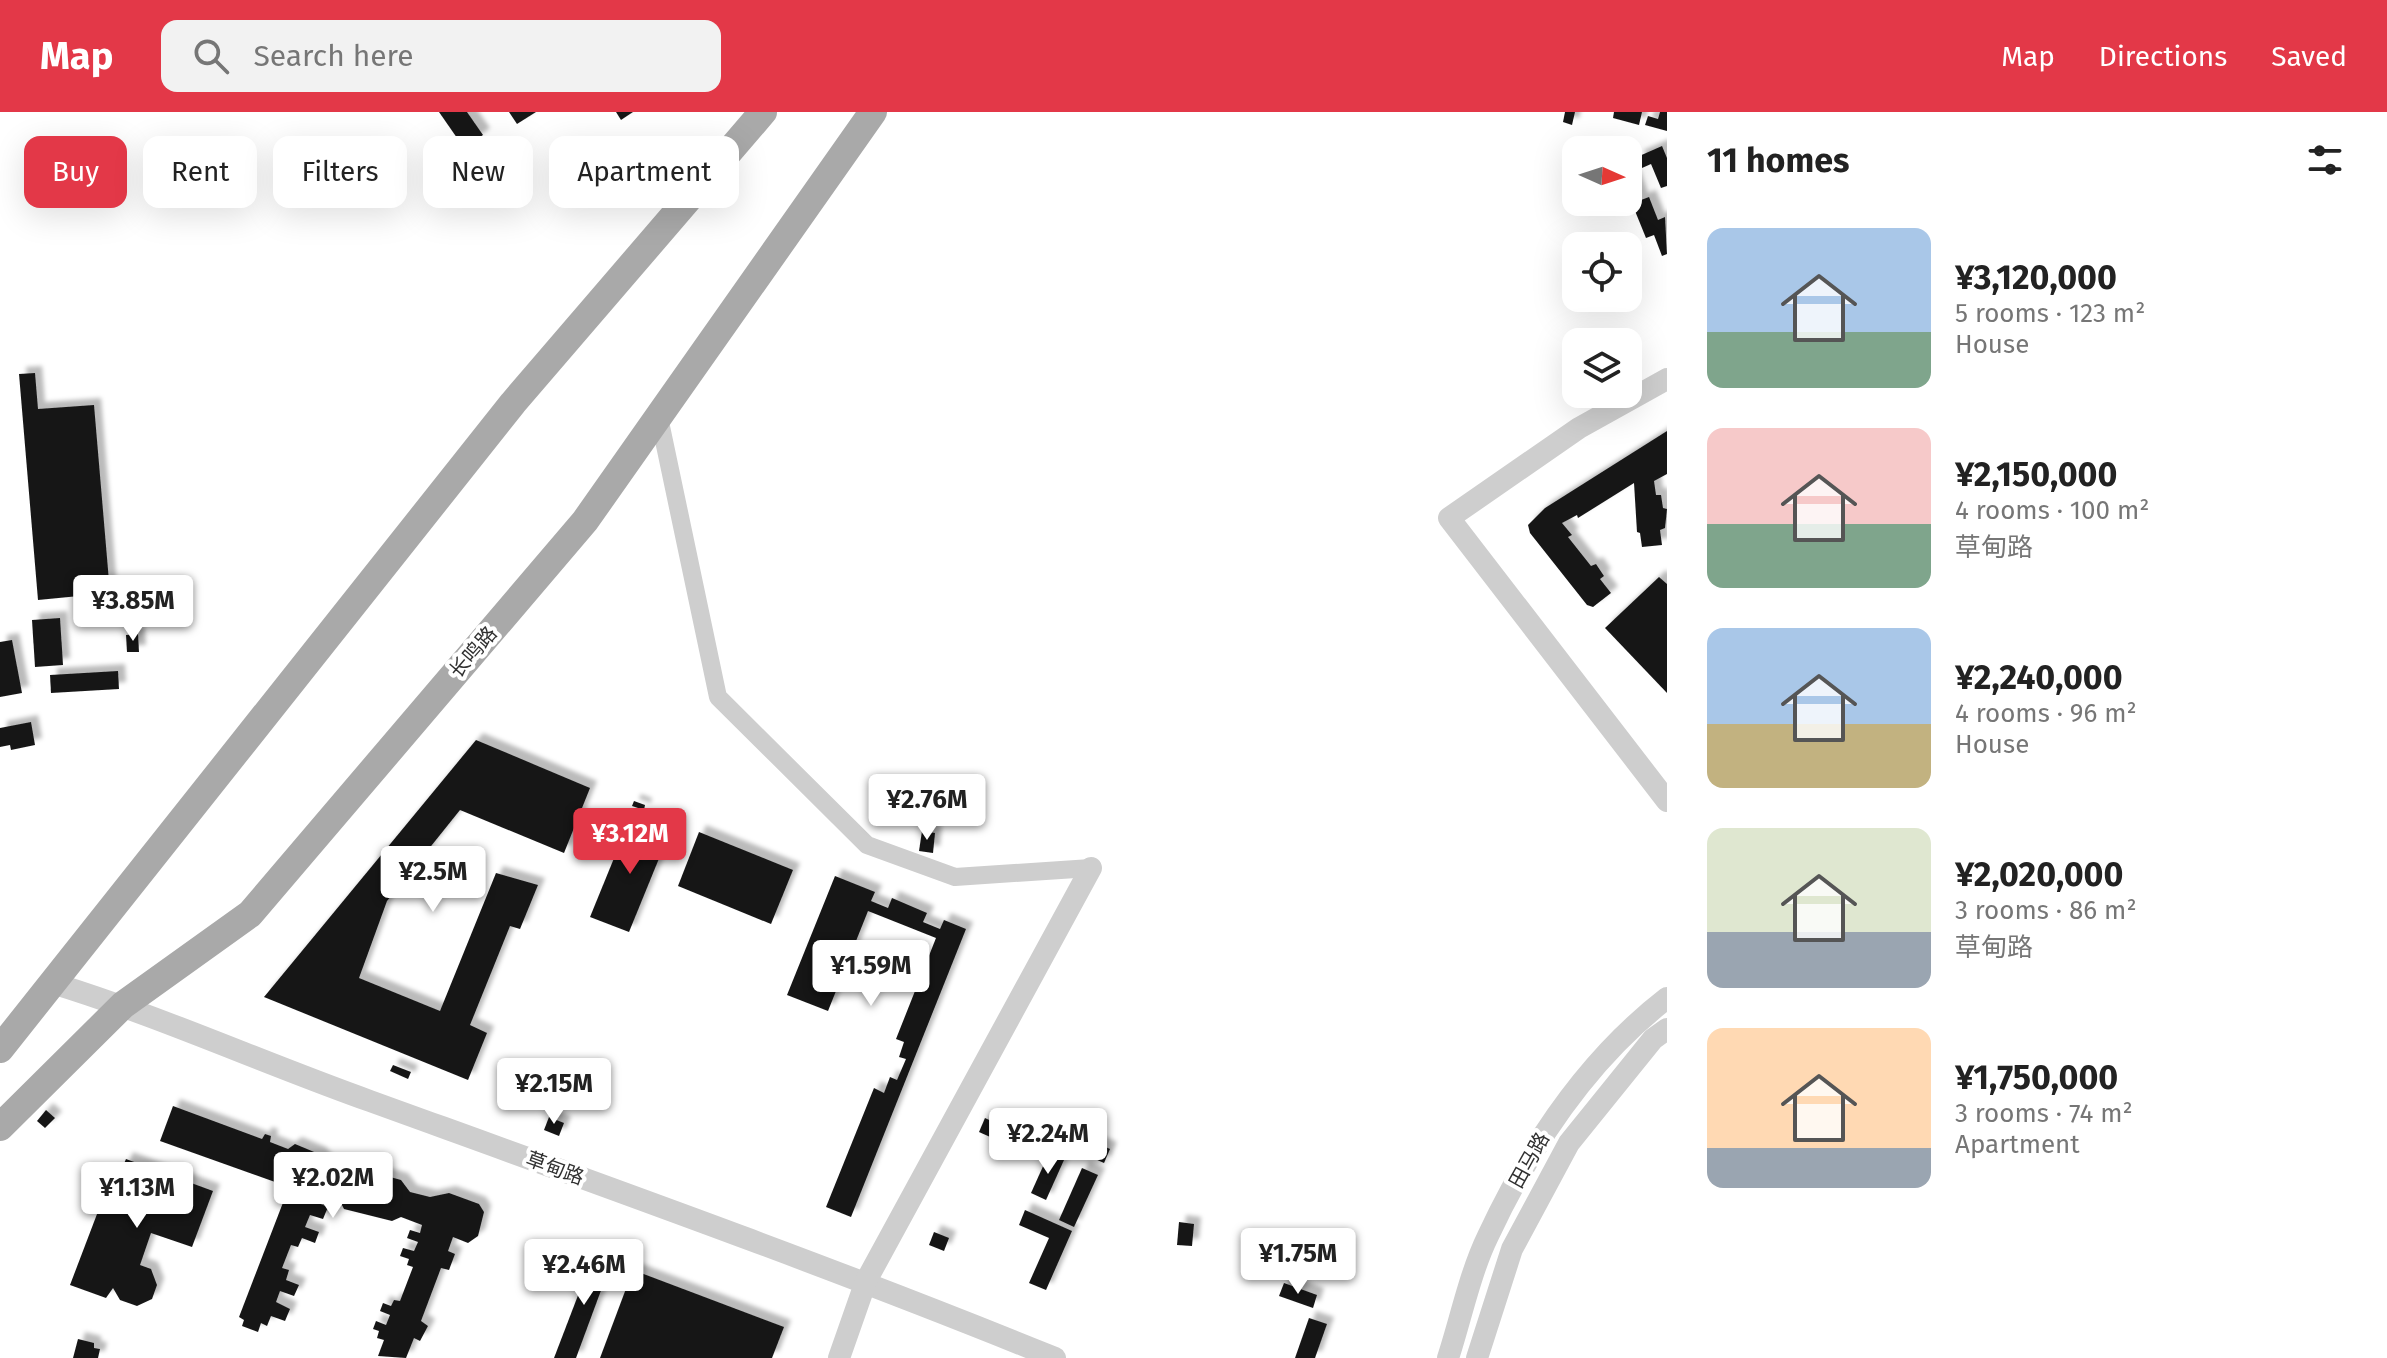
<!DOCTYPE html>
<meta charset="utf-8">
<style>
:root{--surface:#fff;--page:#f2f2f2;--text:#222;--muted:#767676;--accent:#e33848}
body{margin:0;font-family:"Fira Sans","Noto Sans SC",sans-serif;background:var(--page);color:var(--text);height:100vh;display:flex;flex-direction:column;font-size:30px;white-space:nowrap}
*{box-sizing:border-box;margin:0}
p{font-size:26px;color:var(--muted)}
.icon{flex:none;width:44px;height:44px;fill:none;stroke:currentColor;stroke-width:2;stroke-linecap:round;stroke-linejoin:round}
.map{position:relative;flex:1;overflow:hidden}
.sheet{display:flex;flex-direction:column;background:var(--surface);width:720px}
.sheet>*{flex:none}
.hud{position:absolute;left:24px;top:24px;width:760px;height:72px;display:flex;gap:16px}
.needle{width:52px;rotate:93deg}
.tools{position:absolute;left:1562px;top:24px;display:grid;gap:16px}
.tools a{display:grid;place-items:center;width:80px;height:80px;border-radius:16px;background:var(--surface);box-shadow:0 8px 32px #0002;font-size:40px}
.price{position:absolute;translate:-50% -68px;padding:0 18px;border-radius:8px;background:#fff;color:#222;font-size:26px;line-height:52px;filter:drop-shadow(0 2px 4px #0008)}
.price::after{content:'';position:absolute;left:50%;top:48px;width:24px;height:18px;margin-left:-12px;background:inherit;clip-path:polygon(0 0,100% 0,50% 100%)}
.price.on{background:var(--accent);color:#fff}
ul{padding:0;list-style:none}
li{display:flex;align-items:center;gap:24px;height:200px;padding:0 40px}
li span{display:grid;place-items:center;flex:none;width:224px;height:160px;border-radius:16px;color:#555}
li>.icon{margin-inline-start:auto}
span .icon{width:96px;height:96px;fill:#fffc;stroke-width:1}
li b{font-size:34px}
h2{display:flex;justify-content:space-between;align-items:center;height:96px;padding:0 40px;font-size:34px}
.chip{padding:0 28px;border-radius:16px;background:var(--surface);box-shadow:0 8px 32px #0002;font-size:28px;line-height:72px}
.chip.on{background:var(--accent);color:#fff}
header{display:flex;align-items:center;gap:48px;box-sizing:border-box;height:112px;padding:0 40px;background:var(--accent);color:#fff}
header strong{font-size:38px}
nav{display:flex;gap:44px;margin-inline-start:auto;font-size:28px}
.search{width:560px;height:72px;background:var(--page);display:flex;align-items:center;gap:20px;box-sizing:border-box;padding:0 28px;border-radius:16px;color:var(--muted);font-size:30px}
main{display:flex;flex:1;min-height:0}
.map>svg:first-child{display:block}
.building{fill:#181818;filter:url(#shadow)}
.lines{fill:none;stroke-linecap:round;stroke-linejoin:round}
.minor{stroke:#cecece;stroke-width:18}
.tertiary{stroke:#cecece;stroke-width:22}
.primary{stroke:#a9a9a9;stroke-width:28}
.labels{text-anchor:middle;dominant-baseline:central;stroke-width:8;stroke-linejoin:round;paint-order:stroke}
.street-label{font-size:20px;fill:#313131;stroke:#fff}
</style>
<header>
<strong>Map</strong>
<div class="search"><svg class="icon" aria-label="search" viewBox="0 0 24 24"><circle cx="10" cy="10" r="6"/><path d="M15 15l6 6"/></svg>Search here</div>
<nav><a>Map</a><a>Directions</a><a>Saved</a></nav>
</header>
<main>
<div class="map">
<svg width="1667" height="1246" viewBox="0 0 1667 1246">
<defs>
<filter id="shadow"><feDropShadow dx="7" dy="-7" stdDeviation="2" flood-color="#0004"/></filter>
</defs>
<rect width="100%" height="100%" fill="#fff"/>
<!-- building -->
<g class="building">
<path d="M439,0H467L483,23L464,36Z"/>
<path d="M509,0H536L517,12Z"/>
<path d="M616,0H633L621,8Z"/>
<path d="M1565,0H1575L1572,13L1563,10Z"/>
<path d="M1614,0H1642L1639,13L1613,6Z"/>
<path d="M1660,0H1667V19L1645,13L1648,4L1658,7Z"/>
<path d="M1662,34L1667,46V74L1661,76L1651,52L1642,56L1637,45Z"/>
<path d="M1633,64L1641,88L1649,85L1658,108L1665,105L1667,142L1662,144L1654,123L1646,126L1633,94L1626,97L1623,90H1628V66Z"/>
<path d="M35,261L38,297L94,293L110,481L38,488L19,262Z"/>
<path d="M1667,319V362L1654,369L1656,383H1661L1663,396L1667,397L1665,416L1660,418L1662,433L1642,435L1640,421L1637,420L1634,371L1578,406L1577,403L1562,411L1572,423L1568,425L1591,454L1596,452L1604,464L1600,467L1611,481L1593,495L1587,493L1530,421L1528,413L1545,396Z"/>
<path d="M1659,465L1667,472V581L1605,516Z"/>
<path d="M60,506L63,553L35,555L32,508Z"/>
<path d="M138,522L139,540H127L126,523Z"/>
<path d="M12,528L22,581L0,585V530Z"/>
<path d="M118,559L119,577L51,581L50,563Z"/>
<path d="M31,610L35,633L11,638L10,633L0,635V616Z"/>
<path d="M476,628L590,676L564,741L460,698L387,789L359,866L440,899L496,761L538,773L520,817L510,814L470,913L487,921L468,968L264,885Z"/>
<path d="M634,689L645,693L644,698L632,694Z"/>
<path d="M630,707L669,722L629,820L590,805Z"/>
<path d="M922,719L935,721L933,741L919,739Z"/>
<path d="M699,720L793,758L771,812L678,774Z"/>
<path d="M835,764L875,780L871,789L888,796L892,786L927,801L923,810L940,817L944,808L966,817L851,1105L826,1095L874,976L884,981L890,965L897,968L906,947L899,945L904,930L896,927L936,826L868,799L828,899L787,883Z"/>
<path d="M393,953L411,960L408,967L390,959Z"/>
<path d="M173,994L262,1027L265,1022L271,1024L270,1030L288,1037L295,1032L319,1042L331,1056L346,1061L358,1056L401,1068L410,1080L430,1085L449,1081L479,1092L484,1100L478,1124L468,1131L453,1125L448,1139L455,1142L449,1158L441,1156L421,1209L428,1214L420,1229L414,1226L406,1246L378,1244L384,1228L377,1226L379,1219L373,1217L376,1209L386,1213L390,1203L380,1199L383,1191L391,1194L394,1188L400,1189L413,1155L407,1153L409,1147L400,1144L403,1136L414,1139L418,1130L407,1126L410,1118L420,1121L422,1113L401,1105L392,1109L344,1097L339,1087L316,1079L313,1089L328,1095L323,1107L310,1103L305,1115L319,1120L315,1131L302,1126L298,1135L291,1133L282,1156L289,1158L286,1168L299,1173L294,1184L280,1179L276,1190L290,1197L285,1209L271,1204L267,1214L261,1211L258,1220L242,1214L244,1208L239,1205L289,1075L160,1029Z"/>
<path d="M46,998L55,1006L45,1016L37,1009Z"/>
<path d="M549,1005L564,1011L559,1024L544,1018Z"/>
<path d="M985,1006L1036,1030L1030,1043L979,1020Z"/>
<path d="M1064,1016L1110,1037L1104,1051L1057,1030Z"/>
<path d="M1049,1041L1064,1048L1046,1088L1031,1081Z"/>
<path d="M126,1047L213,1079L192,1135L151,1121L140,1153L151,1157L157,1173L152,1187L137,1194L120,1188L113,1176L106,1186L70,1173L113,1060L120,1061Z"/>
<path d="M1082,1056L1098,1063L1074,1115L1059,1108Z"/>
<path d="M1025,1098L1072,1119L1046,1178L1029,1171L1049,1126L1019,1113Z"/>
<path d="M1179,1110L1194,1112L1192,1134L1177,1133Z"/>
<path d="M934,1120L949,1126L944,1139L929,1133Z"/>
<path d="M595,1139L613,1146L576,1246H554Z"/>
<path d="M633,1158L784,1215L772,1246H600Z"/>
<path d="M1284,1171L1317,1183L1313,1196L1279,1184Z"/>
<path d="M1309,1206L1327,1212L1315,1246H1295Z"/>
<path d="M78,1227L94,1231V1236L100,1237L98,1246H73Z"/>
</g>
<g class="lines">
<!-- minor -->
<path class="minor" d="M659,305L718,585L867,733L955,765L1091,756"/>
<!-- tertiary -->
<g class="tertiary">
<path d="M1667,267L1579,316L1449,406L1667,689"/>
<path d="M52,871C160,904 263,951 370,989C599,1072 829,1154 1055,1246"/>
<path d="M839,1246L866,1169L1091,756"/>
<path d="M1448,1246C1461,1206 1470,1161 1488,1124C1530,1034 1588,947 1667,886"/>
<path d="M1477,1246L1512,1137L1569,1031L1653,927L1667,917"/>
</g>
<!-- primary -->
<g class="primary">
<path d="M0,937L513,291L763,0"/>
<path d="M0,1015L123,893L250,802L585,409L873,0"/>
</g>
</g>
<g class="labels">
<!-- street labels -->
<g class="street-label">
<text transform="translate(473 540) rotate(-49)">长鸣路</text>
<text transform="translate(1529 1048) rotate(-61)">田马路</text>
<text transform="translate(555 1056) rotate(20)">草甸路</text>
</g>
</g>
</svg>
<div class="tools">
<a><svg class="needle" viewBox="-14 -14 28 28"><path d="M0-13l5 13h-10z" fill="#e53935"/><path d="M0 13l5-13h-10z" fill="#767676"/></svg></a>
<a><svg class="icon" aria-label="locate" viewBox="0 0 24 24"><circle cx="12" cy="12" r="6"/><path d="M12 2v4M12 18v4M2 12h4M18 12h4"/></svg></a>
<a><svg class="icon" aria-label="layers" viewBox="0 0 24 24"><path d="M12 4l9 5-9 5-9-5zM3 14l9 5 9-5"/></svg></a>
</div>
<b class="price" style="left:133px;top:531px">¥3.85M</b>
<b class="price" style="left:927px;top:730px">¥2.76M</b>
<b class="price on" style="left:630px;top:764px">¥3.12M</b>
<b class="price" style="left:433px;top:802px">¥2.5M</b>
<b class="price" style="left:871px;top:896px">¥1.59M</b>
<b class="price" style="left:554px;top:1014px">¥2.15M</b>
<b class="price" style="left:1048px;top:1064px">¥2.24M</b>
<b class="price" style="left:333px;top:1108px">¥2.02M</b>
<b class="price" style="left:137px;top:1118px">¥1.13M</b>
<b class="price" style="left:1298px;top:1184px">¥1.75M</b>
<b class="price" style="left:584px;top:1195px">¥2.46M</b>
<div class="hud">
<a class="chip on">Buy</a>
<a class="chip">Rent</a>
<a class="chip">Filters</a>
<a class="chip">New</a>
<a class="chip">Apartment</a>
</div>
</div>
<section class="sheet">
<h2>11 homes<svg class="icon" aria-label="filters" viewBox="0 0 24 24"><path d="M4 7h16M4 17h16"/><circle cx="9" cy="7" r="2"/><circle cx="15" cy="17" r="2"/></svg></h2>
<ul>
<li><span style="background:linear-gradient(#a9c7e8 65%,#7fa58c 0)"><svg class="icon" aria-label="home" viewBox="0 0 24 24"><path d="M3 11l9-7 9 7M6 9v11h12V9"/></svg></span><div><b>¥3,120,000</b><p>5 rooms · 123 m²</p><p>House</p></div></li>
<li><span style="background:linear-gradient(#f6c9c9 60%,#7fa58c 0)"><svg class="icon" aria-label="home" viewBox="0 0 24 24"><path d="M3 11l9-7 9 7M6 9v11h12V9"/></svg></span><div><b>¥2,150,000</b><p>4 rooms · 100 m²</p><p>草甸路</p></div></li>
<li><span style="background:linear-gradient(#a9c7e8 60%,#c2b280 0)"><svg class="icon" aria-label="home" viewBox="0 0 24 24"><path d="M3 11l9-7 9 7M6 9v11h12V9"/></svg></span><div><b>¥2,240,000</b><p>4 rooms · 96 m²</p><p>House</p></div></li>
<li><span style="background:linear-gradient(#dfe7d0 65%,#9aa5b1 0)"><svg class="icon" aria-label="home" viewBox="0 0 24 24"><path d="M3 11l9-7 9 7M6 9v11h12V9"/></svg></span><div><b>¥2,020,000</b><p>3 rooms · 86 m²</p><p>草甸路</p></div></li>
<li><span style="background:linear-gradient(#ffd9b3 75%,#9aa5b1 0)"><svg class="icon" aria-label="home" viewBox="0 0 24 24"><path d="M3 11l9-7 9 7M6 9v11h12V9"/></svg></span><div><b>¥1,750,000</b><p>3 rooms · 74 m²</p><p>Apartment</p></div></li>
</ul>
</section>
</main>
